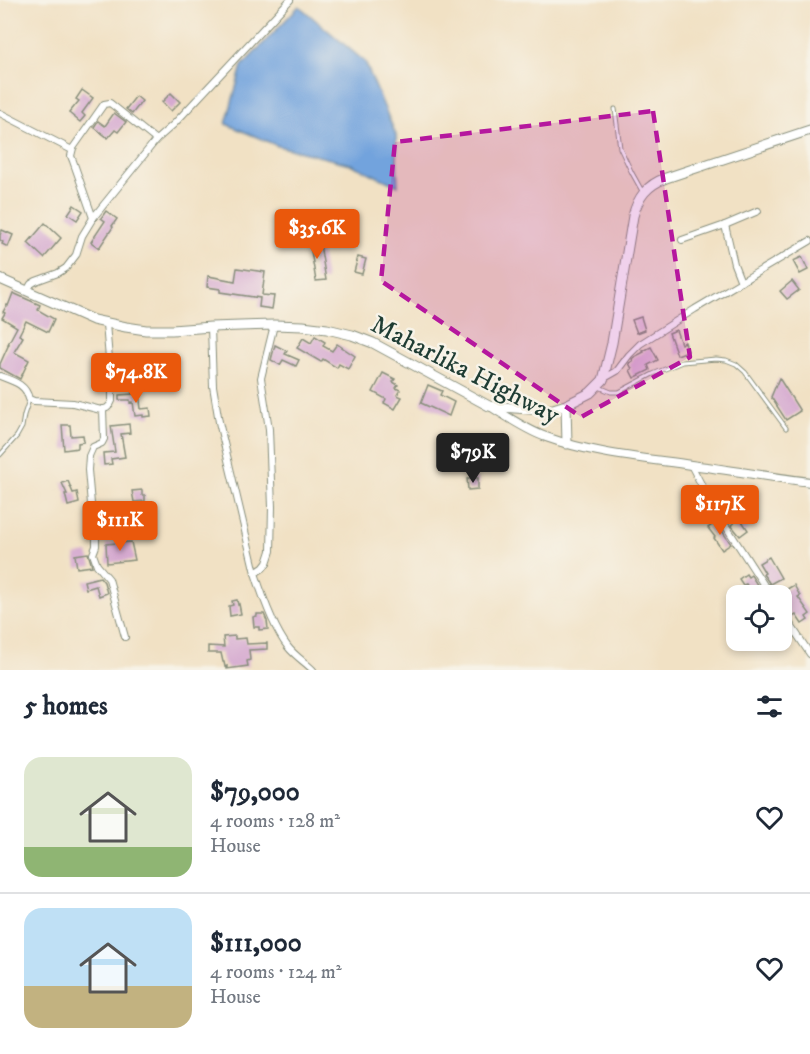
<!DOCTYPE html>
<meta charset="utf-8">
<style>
:root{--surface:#fff;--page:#f2f2f3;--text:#1f2937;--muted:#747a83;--line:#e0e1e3;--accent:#ea580c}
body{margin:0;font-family:"IM FELL DW Pica",serif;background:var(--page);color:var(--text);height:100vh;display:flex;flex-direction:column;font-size:22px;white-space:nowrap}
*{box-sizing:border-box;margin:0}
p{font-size:20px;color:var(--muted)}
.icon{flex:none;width:33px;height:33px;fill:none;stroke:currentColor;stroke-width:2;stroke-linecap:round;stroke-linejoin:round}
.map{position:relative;height:670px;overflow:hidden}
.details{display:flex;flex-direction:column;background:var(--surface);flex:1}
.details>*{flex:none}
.controls{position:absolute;left:726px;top:585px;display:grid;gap:12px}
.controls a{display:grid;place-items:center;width:66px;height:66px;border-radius:12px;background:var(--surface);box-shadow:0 3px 9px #0003;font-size:30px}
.price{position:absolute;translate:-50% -51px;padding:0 14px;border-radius:6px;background:var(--accent);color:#fff;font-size:20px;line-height:39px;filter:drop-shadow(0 2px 3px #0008)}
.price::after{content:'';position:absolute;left:50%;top:36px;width:18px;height:14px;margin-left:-9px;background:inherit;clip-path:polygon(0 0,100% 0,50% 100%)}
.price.active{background:#222;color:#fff}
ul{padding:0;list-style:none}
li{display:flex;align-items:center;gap:18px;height:150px;padding:0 24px}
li+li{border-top:2px solid var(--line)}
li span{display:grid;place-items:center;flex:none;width:168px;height:120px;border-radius:18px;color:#555}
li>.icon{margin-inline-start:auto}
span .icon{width:72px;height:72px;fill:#fffc;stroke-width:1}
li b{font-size:26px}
h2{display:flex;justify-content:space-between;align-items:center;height:72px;padding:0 24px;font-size:26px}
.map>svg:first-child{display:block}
.water{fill:#72a3dd;stroke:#487088;stroke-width:1.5}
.building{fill:#d6aad0}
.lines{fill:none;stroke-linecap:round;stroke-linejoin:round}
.service-casing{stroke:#888f7c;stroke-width:5}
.minor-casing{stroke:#888f7c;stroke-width:8}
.secondary-casing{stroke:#888f7c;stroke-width:10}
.trunk-casing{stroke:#888f7c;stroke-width:11}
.service{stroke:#fff;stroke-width:3}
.minor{stroke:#fff;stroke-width:6}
.secondary{stroke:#fff;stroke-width:8}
.trunk{stroke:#fff;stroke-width:9}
.marked{fill:#b5179e;fill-opacity:0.2;stroke:#b5179e;stroke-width:4.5;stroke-dasharray:12 8;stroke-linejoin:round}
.labels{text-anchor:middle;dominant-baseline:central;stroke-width:5;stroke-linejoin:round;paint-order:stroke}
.street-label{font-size:26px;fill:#1f3d34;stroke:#f7f3e8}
</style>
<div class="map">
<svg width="810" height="670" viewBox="0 0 810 670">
<rect width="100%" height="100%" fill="#f7f3e8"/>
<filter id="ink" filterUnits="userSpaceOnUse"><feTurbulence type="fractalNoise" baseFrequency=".0167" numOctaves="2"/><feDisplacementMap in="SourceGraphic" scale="12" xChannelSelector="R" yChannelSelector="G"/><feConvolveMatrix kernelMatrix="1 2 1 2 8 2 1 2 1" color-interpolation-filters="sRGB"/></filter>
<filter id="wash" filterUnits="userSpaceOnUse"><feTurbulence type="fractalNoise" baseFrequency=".008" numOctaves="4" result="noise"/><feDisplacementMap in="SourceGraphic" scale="24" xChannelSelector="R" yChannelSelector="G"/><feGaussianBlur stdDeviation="1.35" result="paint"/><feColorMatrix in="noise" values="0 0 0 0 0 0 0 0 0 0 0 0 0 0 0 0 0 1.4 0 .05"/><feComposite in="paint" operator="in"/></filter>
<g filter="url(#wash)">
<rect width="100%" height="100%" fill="#f1e1c4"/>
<!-- water -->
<path class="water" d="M299,6L365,62L396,135L398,186L350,164L278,146L226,124L242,66Z"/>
<g id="blocks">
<!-- building -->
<g class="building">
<path d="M82,90L93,98L82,113L85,116L80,122L69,113L79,101L76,99Z"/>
<path d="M171,93L180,102L171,111L162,102Z"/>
<path d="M136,96L142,101L132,114L126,109Z"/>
<path d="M114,113L126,122L118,132L115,130L108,138L94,127L98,121L105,126Z"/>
<path d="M74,205L83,211L77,220L68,214Z"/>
<path d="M106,211L117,219L112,226L113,227L99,248L91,242L105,221L101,218Z"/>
<path d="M45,223L61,238L44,258L28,243Z"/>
<path d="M2,230L13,235L8,247L2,244L3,242L0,240V235Z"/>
<path d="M319,238L326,280L316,281L309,239Z"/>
<path d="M358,257L366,259L362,274L354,272Z"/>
<path d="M802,257L808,270L800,274L793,261Z"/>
<path d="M237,268L265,272L262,295L274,296L272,309L259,307L260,298L220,292V289L207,287L208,276L235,281Z"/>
<path d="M792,281L799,290L787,299L780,291Z"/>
<path d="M13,293L40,305L38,310L54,319L48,332L26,321L19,335L23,337L14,352L29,360L20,379L0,368V364L9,344H8L17,327L2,318L5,313L3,312L7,305L8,306Z"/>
<path d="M641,317L645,330L637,333L632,320Z"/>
<path d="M676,330L681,344L685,342L688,351L677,355L669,333Z"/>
<path d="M315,336L325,342L323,346L332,351L337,344L355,356L348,369L339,364L337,368L323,359L321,362L297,348L303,338L311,343Z"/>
<path d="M275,345L287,351L285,354L299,360L296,366L283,360L280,365L271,360Z"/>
<path d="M651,347L658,360L648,365L650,370L634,378L630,370L632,369L629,363L633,361L632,359L634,357L644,352L643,351Z"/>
<path d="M383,373L395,379L393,382L398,385L396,388L400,390L397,395L402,397L395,409L384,403L386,399L373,392Z"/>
<path d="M779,378L800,411L786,420L771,397Z"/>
<path d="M428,385L442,391L440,395L454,402L449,416L421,403Z"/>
<path d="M139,392L141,409L150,408L151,416L143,417V415L135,416L133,402L130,403V400H119V395L133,394L132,393Z"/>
<path d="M129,424L130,433L121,434L125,457L111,459L112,464L104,465L103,453L115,452L111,426Z"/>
<path d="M62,425H70L71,436L83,435L84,442L78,443V448L64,450Z"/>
<path d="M467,478H478V489L468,490Z"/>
<path d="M68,481L73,493L77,492L79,503L68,506L65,494H67L62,483Z"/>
<path d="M142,490V495H145V501L134,502L132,491Z"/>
<path d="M701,495L710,510L701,516L692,501Z"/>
<path d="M118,508L120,526H126L128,533L114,535L113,526H109V522L103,523L101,511Z"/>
<path d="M740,518L748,530L740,536L731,525Z"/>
<path d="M716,522L731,544L722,550L714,538L715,537L708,528Z"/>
<path d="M131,542L135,560L107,563L106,544Z"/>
<path d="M88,553L92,566L77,568L75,555Z"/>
<path d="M769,557L781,578L770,584L763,574L765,573L759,563Z"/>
<path d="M746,574L748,577L751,575L764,596H753L746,584L743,585L739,579Z"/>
<path d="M100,577L104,582L107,593L99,596L96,586L86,589L84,581Z"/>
<path d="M794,585L800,596L798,597L810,614L806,617L808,620L802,624L796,615L792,617L786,609L782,607V592Z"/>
<path d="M237,600L238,605L239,604L241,614L230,616L229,606L233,605L232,601Z"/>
<path d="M257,614H264L267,621L268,629L259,630V627H254L253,617L257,616Z"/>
<path d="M782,621L793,638L782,643Z"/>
<path d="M235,636V639L246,638L247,644L267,643V649L249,650L250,660L247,661L248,666L227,669V666L225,667L224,662H223L221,653H208V646L224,647L223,637Z"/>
</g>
</g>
</g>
<g filter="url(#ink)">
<use href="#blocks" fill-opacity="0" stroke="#888f7c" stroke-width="1.5"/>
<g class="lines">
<!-- service casing -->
<g class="service-casing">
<g id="service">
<path d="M615,109L620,148L632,173L642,191"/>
<path d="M599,387L611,392H619L653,374L682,362L716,359L726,360L736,364L745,372L786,428"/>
<path d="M0,455L17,436L22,427L24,415L29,400"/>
</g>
</g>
<!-- minor casing -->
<g class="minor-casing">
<g id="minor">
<path d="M0,113L72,150"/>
<path d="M93,218L73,161L71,156L73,148L104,104L110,103L156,140"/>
<path d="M725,225L734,264L741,282"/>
<path d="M682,240L725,225L758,211"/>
<path d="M27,291L31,284L36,281L58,273L66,268L76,255L82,236L93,218L156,140L174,124L290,0"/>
<path d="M274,325L261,378L269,429L272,507L271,551L267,563L263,568L255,573C262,595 274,629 288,647C295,656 305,662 313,670"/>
<path d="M211,327L213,386L219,422L255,573"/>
<path d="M0,376C13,381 26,384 29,399L34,401L73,403L101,410L107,408L110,405L112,401V393L106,324"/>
<path d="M603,379L617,371L629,355L640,344L695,309L810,241"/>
<path d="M103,409L104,439L102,443L93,447L89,456L88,470L91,504L96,539V546L93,554L97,565L109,579L125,637"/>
<path d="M691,465L711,503L771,596"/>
<path d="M782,612L810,654"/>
</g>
</g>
<!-- secondary casing -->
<g class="secondary-casing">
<path id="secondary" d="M490,406C508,417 526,430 546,437C593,454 642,458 691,465C731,470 770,477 810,482"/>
</g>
<!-- trunk casing -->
<g class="trunk-casing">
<g id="trunk">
<path d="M0,279L93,320L126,327L146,330H172L211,327L274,325L303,326L327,329L352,335L373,343L489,406L542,410L553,409L566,405L590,393L603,380L612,343L633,216C638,197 647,185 666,178L810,130"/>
<path d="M566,405L567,444"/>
</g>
</g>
<!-- service -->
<use href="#service" class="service"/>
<!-- minor -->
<use href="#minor" class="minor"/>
<!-- secondary -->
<use href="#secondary" class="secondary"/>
<!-- trunk -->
<use href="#trunk" class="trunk"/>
</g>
</g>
<!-- marked area -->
<path class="marked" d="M653,111L690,357L581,417L381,281L395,142Z"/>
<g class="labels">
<!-- street labels -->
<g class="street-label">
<text transform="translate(465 370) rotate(27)">Maharlika Highway</text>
</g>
</g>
</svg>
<div class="controls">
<a><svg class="icon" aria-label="locate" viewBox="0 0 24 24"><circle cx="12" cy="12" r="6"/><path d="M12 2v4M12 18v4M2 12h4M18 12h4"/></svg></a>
</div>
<b class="price" style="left:317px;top:260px">$35.6K</b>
<b class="price" style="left:136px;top:404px">$74.8K</b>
<b class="price active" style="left:473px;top:484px">$79K</b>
<b class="price" style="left:720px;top:536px">$117K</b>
<b class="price" style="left:120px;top:552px">$111K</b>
</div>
<section class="details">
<h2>5 homes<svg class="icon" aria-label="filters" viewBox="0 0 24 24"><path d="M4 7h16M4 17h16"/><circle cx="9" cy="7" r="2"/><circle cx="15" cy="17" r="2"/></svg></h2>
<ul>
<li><span style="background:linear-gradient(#dfe7d0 75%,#8fb573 0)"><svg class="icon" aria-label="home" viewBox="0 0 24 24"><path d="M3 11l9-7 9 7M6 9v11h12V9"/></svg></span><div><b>$79,000</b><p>4 rooms · 128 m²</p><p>House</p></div><svg class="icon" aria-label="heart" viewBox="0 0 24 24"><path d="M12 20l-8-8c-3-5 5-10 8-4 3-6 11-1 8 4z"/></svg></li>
<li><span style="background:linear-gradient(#bfe0f5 65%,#c2b280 0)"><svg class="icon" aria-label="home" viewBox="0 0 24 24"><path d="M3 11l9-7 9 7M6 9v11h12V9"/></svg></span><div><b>$111,000</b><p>4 rooms · 124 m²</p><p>House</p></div><svg class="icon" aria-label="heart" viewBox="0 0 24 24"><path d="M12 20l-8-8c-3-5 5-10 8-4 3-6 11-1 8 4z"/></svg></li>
</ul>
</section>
